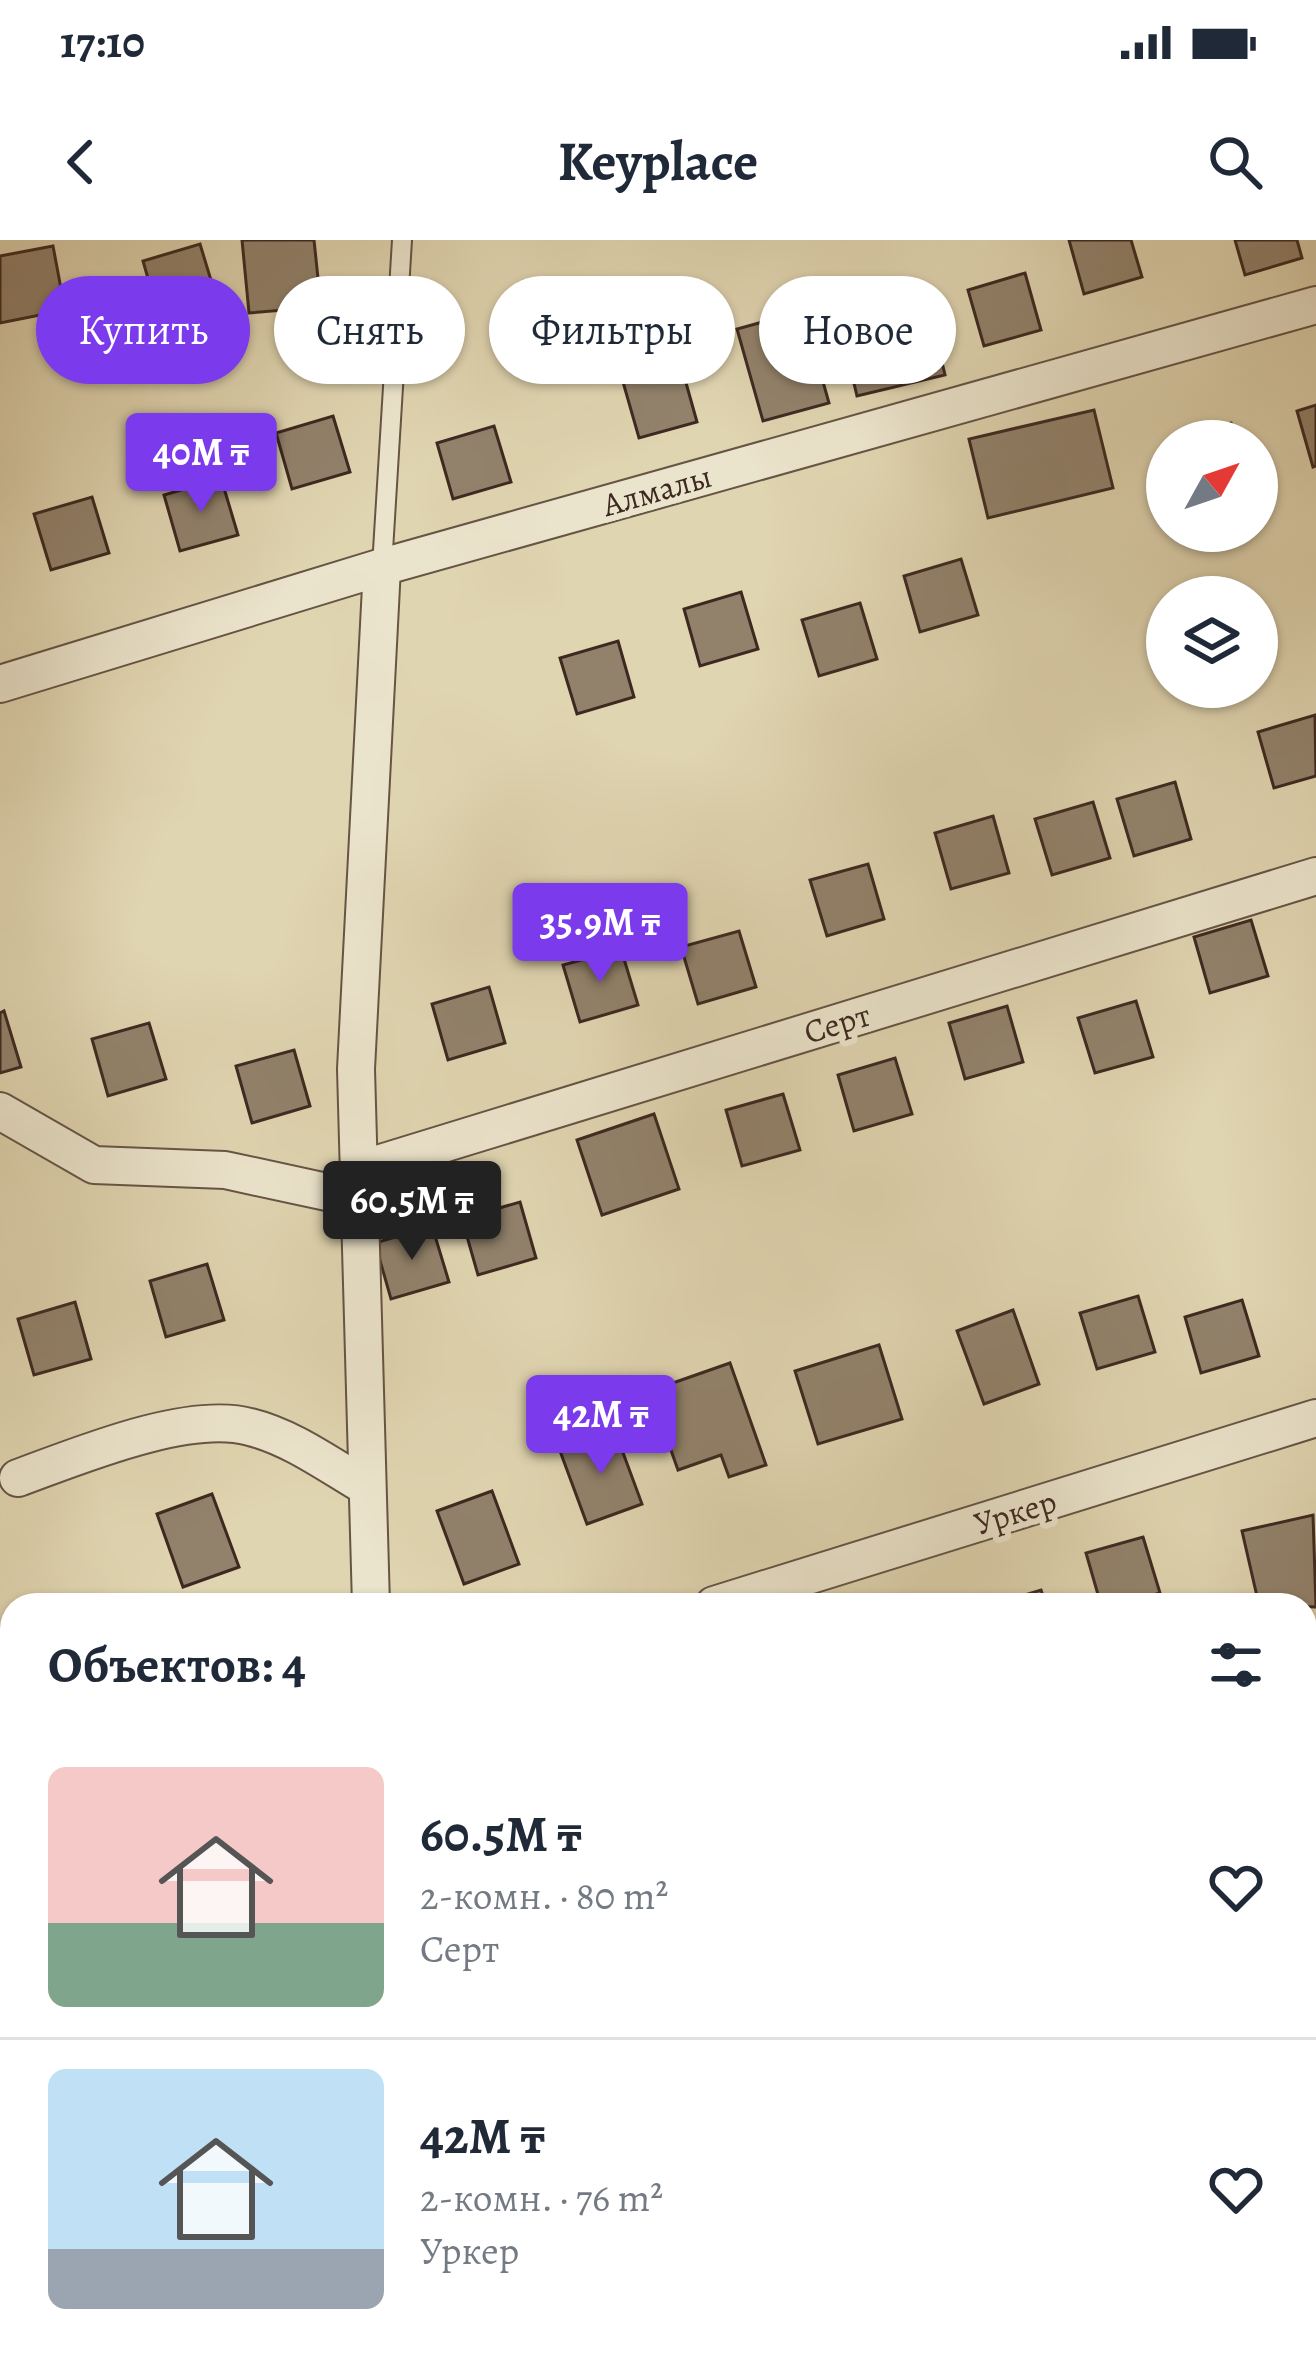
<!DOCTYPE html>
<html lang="ru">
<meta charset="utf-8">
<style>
:root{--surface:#fff;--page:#f6f6f7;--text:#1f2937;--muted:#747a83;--line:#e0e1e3;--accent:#7c3aed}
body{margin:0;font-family:Alegreya,serif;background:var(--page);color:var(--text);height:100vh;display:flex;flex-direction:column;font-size:45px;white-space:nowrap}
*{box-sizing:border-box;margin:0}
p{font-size:39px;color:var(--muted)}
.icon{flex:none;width:66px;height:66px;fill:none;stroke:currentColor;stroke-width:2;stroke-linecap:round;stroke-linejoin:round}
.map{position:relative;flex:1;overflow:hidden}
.panel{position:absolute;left:0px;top:1353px;width:1317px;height:771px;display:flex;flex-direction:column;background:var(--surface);border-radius:36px 36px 0 0;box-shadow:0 3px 9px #0004}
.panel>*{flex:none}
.hud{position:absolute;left:36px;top:36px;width:1245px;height:108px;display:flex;gap:24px}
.needle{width:78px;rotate:50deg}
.fabs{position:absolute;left:1146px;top:180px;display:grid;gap:24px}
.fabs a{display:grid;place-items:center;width:132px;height:132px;border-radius:50%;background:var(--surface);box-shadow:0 3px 9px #0004;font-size:60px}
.price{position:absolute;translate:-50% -102px;padding:0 27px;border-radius:12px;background:var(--accent);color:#fff;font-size:39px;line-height:78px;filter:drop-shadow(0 3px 6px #0008)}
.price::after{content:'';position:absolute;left:50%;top:72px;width:36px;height:27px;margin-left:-18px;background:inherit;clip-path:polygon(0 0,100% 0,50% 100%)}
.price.selected{background:#222;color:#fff}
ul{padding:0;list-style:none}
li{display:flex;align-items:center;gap:36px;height:300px;padding:0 48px}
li+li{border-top:3px solid var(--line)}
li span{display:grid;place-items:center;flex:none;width:336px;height:240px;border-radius:18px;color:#555}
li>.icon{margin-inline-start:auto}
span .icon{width:144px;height:144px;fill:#fffc;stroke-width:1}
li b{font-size:51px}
h2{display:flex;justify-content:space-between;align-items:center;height:144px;padding:0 48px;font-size:51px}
.tag{padding:0 42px;border-radius:54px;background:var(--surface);box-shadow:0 3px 9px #0004;font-size:42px;line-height:108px}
.tag.selected{background:var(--accent);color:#fff}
.status{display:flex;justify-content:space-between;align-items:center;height:84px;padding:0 60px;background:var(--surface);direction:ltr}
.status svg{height:33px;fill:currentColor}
header{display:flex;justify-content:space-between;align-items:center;height:156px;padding:0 48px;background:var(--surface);font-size:54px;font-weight:700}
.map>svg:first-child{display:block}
.building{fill:#92826c;stroke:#3d2921;stroke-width:3}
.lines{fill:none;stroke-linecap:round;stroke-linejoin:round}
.lane-casing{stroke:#665445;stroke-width:22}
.street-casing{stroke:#665445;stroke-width:40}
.secondary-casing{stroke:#3d2921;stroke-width:56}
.lane{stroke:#ebe4cc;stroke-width:18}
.street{stroke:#ebe4cc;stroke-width:36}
.secondary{stroke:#ebe4cc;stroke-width:51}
.labels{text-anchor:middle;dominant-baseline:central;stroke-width:12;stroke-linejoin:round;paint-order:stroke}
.street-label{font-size:33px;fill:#3d2921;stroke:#ebe4cc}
</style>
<div class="status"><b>17:10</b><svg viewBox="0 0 49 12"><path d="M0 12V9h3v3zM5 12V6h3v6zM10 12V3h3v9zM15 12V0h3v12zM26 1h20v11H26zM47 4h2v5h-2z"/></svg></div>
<header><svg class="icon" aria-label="back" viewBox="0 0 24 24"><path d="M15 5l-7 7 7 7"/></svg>Keyplace<svg class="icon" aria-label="search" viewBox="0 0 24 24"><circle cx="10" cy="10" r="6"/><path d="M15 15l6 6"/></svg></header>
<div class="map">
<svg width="1316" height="2123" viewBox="0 0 1316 2123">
<rect width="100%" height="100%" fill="#e0d5b1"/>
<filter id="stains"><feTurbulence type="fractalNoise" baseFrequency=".00167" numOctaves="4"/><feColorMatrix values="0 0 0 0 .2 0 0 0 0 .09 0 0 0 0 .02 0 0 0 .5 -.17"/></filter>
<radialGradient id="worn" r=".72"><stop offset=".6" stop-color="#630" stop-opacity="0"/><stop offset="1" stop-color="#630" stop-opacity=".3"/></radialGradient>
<!-- building -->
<g class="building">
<path d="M242,0H314L321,67L249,73Z"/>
<path d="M1069,0H1131L1142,37L1084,54Z"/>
<path d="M1235,0H1297L1302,18L1245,35Z"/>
<path d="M200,4L217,60L159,77L143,21Z"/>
<path d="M53,6L65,70L0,83V16Z"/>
<path d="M1025,33L1041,90L984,106L968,50Z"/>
<path d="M803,71L829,163L763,181L737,89Z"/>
<path d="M931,76L945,135L857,156L843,97Z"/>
<path d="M681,125L697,182L639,198L623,142Z"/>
<path d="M1316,165V226L1313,227L1297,171Z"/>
<path d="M1094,170L1113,248L988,278L969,199Z"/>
<path d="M333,176L350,232L292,249L276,193Z"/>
<path d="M1231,183L1236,201H1174L1173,199Z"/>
<path d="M494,186L511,242L453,259L437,203Z"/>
<path d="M221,238L238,295L180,311L164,255Z"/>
<path d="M92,257L109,313L51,330L34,274Z"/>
<path d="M961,319L978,375L920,392L904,336Z"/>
<path d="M741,352L758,409L700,426L684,369Z"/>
<path d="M860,363L877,419L819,436L802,380Z"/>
<path d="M618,401L634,457L577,474L560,418Z"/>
<path d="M1315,475L1316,536L1274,548L1258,492Z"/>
<path d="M1175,542L1191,599L1134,616L1117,559Z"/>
<path d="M1093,562L1110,618L1052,635L1035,579Z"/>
<path d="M993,576L1009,633L951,649L935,593Z"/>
<path d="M868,624L884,679L827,696L810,640Z"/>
<path d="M1251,680L1268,736L1210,753L1194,697Z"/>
<path d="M739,691L756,747L698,764L681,707Z"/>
<path d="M621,709L638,765L580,782L563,725Z"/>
<path d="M489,747L505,803L448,820L432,764Z"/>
<path d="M1136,761L1153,817L1095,833L1078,778Z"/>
<path d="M1007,766L1023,822L965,839L949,783Z"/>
<path d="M4,771L21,827L0,833V773Z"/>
<path d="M149,783L166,839L108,856L92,799Z"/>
<path d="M294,810L310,866L252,883L236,826Z"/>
<path d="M895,818L912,874L854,891L838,835Z"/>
<path d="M783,854L800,910L742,926L726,870Z"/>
<path d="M654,874L679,949L602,975L577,900Z"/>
<path d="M520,962L536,1018L478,1035L462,979Z"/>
<path d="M432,986L449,1042L391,1059L375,1003Z"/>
<path d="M207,1024L224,1080L166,1097L150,1041Z"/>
<path d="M1138,1056L1155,1112L1097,1129L1080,1073Z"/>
<path d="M1242,1060L1259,1116L1201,1133L1185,1077Z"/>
<path d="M75,1062L91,1119L34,1135L18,1079Z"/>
<path d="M1013,1070L1039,1144L984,1164L957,1091Z"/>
<path d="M879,1105L902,1179L818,1204L795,1131Z"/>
<path d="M730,1123L766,1225L729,1237L721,1215L678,1230L650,1151Z"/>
<path d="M615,1191L642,1264L587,1284L560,1211Z"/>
<path d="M492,1251L519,1324L464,1344L437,1271Z"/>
<path d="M212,1254L239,1327L183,1347L157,1274Z"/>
<path d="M1313,1275L1316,1367L1259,1365L1242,1291Z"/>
<path d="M1143,1297L1160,1353L1117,1365H1101L1086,1313Z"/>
<path d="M1041,1350L1046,1365H991Z"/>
<path d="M1316,2005V2090L1305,2092V2008Z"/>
</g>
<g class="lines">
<!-- lane casing -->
<g class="lane-casing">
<path id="lane" d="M382,327L402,0"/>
</g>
<!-- street casing -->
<g class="street-casing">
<g id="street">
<path d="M0,444L382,327L1316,65"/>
<path d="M0,871L94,925L225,930L359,959"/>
<path d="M358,930L1316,636"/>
<path d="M18,1238C78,1216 188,1170 250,1187C291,1197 329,1225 365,1246"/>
<path d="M371,1365L356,829L382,327"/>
<path d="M714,1365L1316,1178"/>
<path d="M1305,1706L1316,1702"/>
</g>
</g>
<!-- secondary casing -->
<g class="secondary-casing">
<g id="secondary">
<path d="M1305,1844L1316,1841"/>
<path d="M1305,1882L1316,1879"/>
<path d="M387,2123L425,2112"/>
<path d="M502,2123L536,2112"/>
</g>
</g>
<!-- lane -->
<use href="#lane" class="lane"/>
<!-- street -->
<use href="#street" class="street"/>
<!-- secondary -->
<use href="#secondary" class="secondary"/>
</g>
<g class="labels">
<!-- street labels -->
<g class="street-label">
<text transform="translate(657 250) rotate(-16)">Алмалы</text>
<text transform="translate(837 783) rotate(-17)">Серт</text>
<text transform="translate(1015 1272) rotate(-17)">Уркер</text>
</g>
</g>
<rect width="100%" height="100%" filter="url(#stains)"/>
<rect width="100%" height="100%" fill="url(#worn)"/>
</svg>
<div class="fabs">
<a><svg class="needle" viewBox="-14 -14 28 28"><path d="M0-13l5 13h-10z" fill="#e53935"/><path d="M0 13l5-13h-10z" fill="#747a83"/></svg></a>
<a><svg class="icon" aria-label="layers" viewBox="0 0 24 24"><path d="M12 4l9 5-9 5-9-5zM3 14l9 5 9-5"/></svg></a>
</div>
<b class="price" style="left:201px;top:275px">40M ₸</b>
<b class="price" style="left:600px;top:745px">35.9M ₸</b>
<b class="price selected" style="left:412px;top:1023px">60.5M ₸</b>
<b class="price" style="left:601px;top:1237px">42M ₸</b>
<div class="hud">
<a class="tag selected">Купить</a>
<a class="tag">Снять</a>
<a class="tag">Фильтры</a>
<a class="tag">Новое</a>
</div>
<section class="panel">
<h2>Объектов: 4<svg class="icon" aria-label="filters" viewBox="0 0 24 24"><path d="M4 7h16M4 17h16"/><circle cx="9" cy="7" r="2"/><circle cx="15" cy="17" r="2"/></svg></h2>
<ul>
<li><span style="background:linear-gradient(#f6c9c9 65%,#7fa58c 0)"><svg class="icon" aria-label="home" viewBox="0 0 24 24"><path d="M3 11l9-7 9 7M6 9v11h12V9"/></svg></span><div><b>60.5M ₸</b><p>2-комн. · 80 m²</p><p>Серт</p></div><svg class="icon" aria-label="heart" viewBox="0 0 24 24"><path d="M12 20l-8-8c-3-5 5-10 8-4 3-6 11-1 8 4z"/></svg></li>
<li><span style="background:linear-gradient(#bfe0f5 75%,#9aa5b1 0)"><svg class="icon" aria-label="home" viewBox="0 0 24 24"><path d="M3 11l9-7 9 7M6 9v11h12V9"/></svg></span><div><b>42M ₸</b><p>2-комн. · 76 m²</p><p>Уркер</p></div><svg class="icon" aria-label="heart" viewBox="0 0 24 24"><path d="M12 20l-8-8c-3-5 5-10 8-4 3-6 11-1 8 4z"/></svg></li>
</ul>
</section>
</div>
